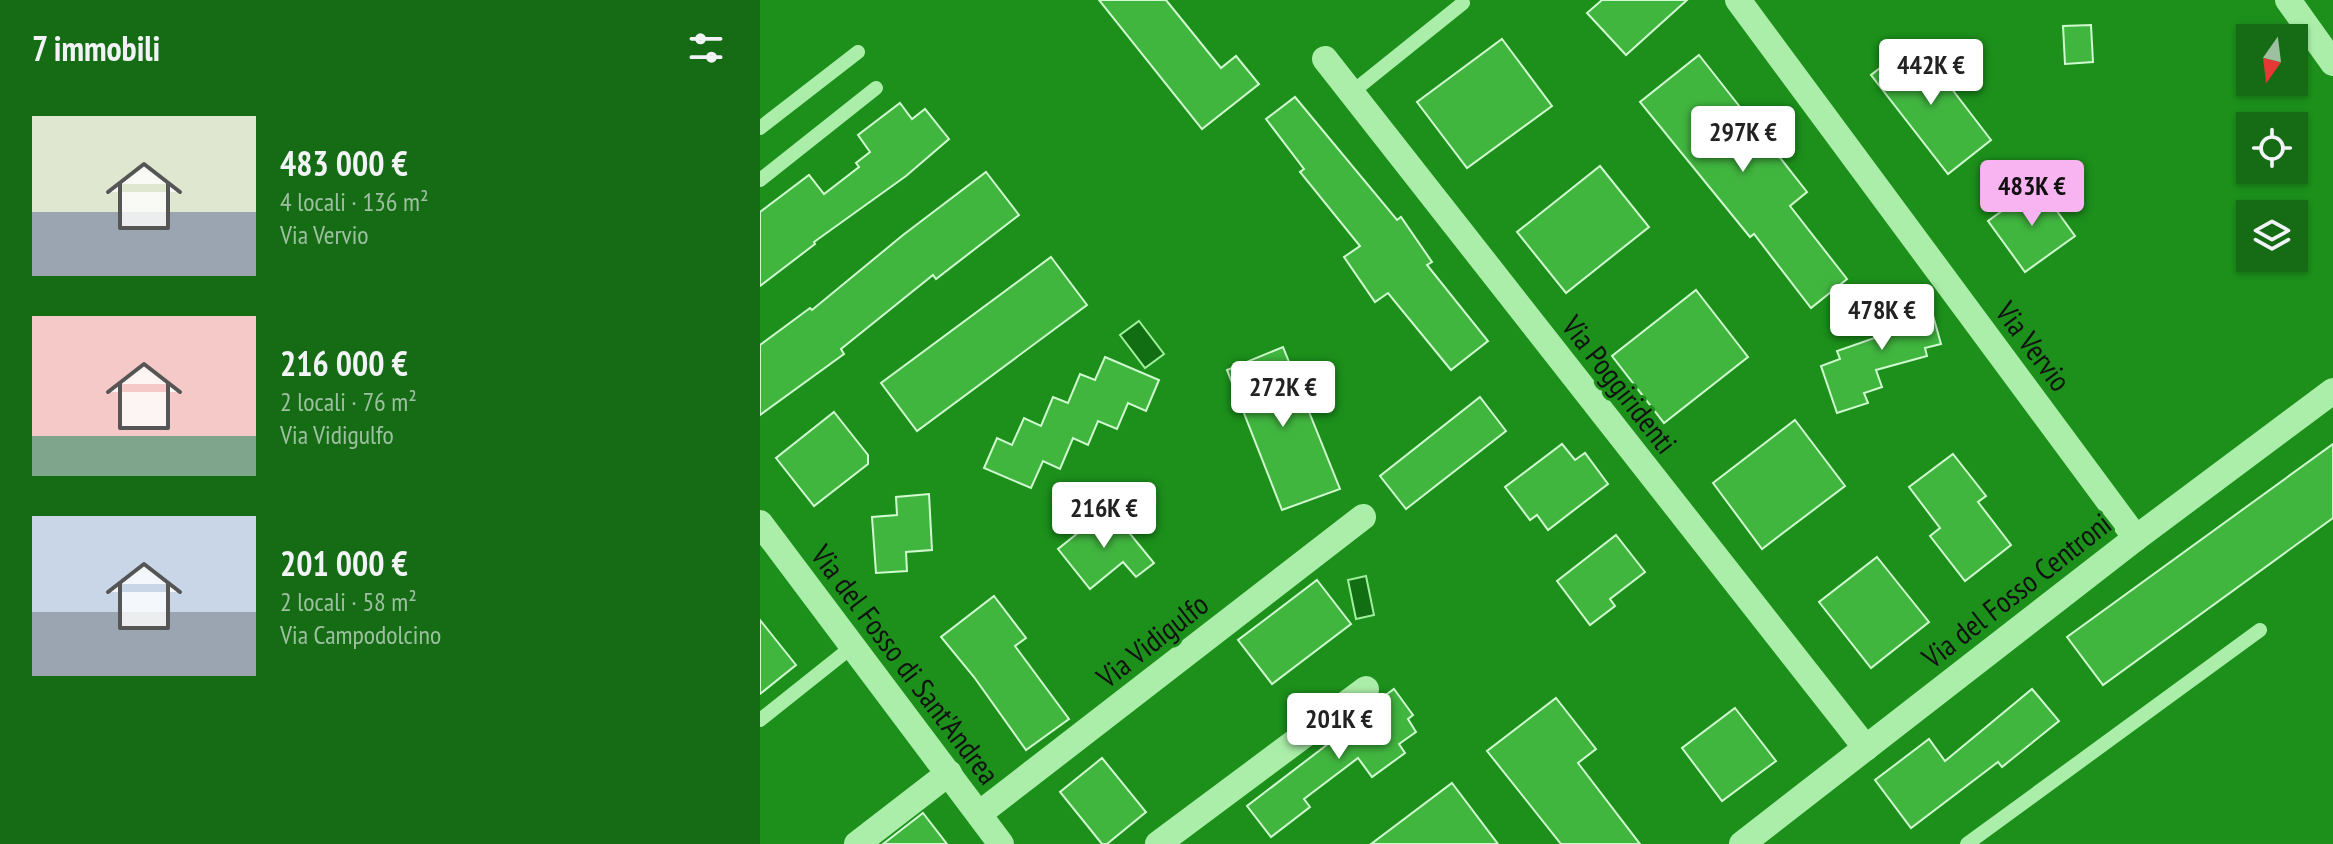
<!DOCTYPE html>
<html lang="it">
<meta charset="utf-8">
<style>
:root{--surface:#156c14;--page:#1e711d;--text:#f1f3f6;--muted:#9dc0a0;--accent:#f7b4f1}
body{margin:0;font-family:"PT Sans Narrow",sans-serif;background:var(--page);color:var(--text);height:100vh;display:flex;flex-direction:column;font-size:30px;white-space:nowrap}
*{box-sizing:border-box;margin:0}
p{font-size:26px;color:var(--muted)}
.icon{flex:none;width:44px;height:44px;fill:none;stroke:currentColor;stroke-width:2;stroke-linecap:round;stroke-linejoin:round}
.map{position:relative;flex:1;overflow:hidden}
.sheet{display:flex;flex-direction:column;background:var(--surface);width:760px}
.sheet>*{flex:none}
.needle{width:52px;rotate:194deg}
.tools{position:absolute;left:1476px;top:24px;display:grid;gap:16px}
.tools a{display:grid;place-items:center;width:72px;height:72px;border-radius:0px;background:var(--surface);box-shadow:0 2px 6px #0004;font-size:40px}
.price{position:absolute;translate:-50% -68px;padding:0 18px;border-radius:8px;background:#fff;color:#222;font-size:26px;line-height:52px;filter:drop-shadow(0 2px 4px #0008)}
.price::after{content:'';position:absolute;left:50%;top:48px;width:24px;height:18px;margin-left:-12px;background:inherit;clip-path:polygon(0 0,100% 0,50% 100%)}
.price.active{background:var(--accent);color:#111}
ul{padding:0;list-style:none}
li{display:flex;align-items:center;gap:24px;height:200px;padding:0 32px}
li span{display:grid;place-items:center;flex:none;width:224px;height:160px;border-radius:0px;color:#555}
li>.icon{margin-inline-start:auto}
span .icon{width:96px;height:96px;fill:#fffc;stroke-width:1}
li b{font-size:34px}
h2{display:flex;justify-content:space-between;align-items:center;height:96px;padding:0 32px;font-size:34px}
main{display:flex;flex:1;min-height:0}
.map>svg:first-child{display:block}
.water{fill:#126e12;stroke:#9ff09c;stroke-width:2}
.building{fill:#41b63f;stroke:#d0facf;stroke-width:2}
.lines{fill:none;stroke-linecap:round;stroke-linejoin:round}
.lane{stroke:#abeea9;stroke-width:14}
.street{stroke:#abeea9;stroke-width:26}
.labels{text-anchor:middle;dominant-baseline:central;stroke-width:6;stroke-linejoin:round;paint-order:stroke}
.street-label{font-size:30px;fill:#111;stroke:#1c901b}
</style>
<main>
<section class="sheet">
<h2>7 immobili<svg class="icon" aria-label="filters" viewBox="0 0 24 24"><path d="M4 7h16M4 17h16"/><circle cx="9" cy="7" r="2"/><circle cx="15" cy="17" r="2"/></svg></h2>
<ul>
<li><span style="background:linear-gradient(#dfe7d0 60%,#9aa5b1 0)"><svg class="icon" aria-label="home" viewBox="0 0 24 24"><path d="M3 11l9-7 9 7M6 9v11h12V9"/></svg></span><div><b>483 000 €</b><p>4 locali · 136 m²</p><p>Via Vervio</p></div></li>
<li><span style="background:linear-gradient(#f6c9c9 75%,#7fa58c 0)"><svg class="icon" aria-label="home" viewBox="0 0 24 24"><path d="M3 11l9-7 9 7M6 9v11h12V9"/></svg></span><div><b>216 000 €</b><p>2 locali · 76 m²</p><p>Via Vidigulfo</p></div></li>
<li><span style="background:linear-gradient(#c9d6e8 60%,#9aa5b1 0)"><svg class="icon" aria-label="home" viewBox="0 0 24 24"><path d="M3 11l9-7 9 7M6 9v11h12V9"/></svg></span><div><b>201 000 €</b><p>2 locali · 58 m²</p><p>Via Campodolcino</p></div></li>
</ul>
</section>
<div class="map">
<svg width="1573" height="844" viewBox="0 0 1573 844">
<rect width="100%" height="100%" fill="#1c901b"/>
<!-- water -->
<g class="water">
<path d="M379,321L404,354L385,368L360,335Z"/>
<path d="M606,576L614,615L596,619L588,580Z"/>
</g>
<!-- building -->
<g class="building">
<path d="M339,0H406L461,68L476,56L499,84L442,129Z"/>
<path d="M842,0H927L866,55L827,13Z"/>
<path d="M1331,25L1333,62L1305,64L1303,26Z"/>
<path d="M742,39L792,106L707,168L657,102Z"/>
<path d="M1155,41L1231,140L1188,174L1111,75Z"/>
<path d="M939,55L1047,192L1030,206L1087,279L1051,308L994,234L990,237L880,102Z"/>
<path d="M535,97L637,220L641,217L672,262L667,265L728,341L691,370L628,293L615,302L584,257L600,246L540,172L544,169L506,119Z"/>
<path d="M140,103L152,119L165,109L189,139L146,176L54,242L55,244L0,286V212L49,175L64,194L99,167L96,163L110,152L98,135Z"/>
<path d="M840,166L889,227L806,293L757,232Z"/>
<path d="M226,172L259,215L176,279L173,275L81,349L84,354L0,415V345L50,308L52,310L143,235Z"/>
<path d="M1278,185L1315,236L1265,272L1228,221Z"/>
<path d="M291,257L327,305L157,431L121,383Z"/>
<path d="M1165,287L1181,344L1165,348L1167,356L1116,370L1122,387L1104,393L1108,403L1077,413L1061,366L1080,359L1077,351L1140,329L1131,296Z"/>
<path d="M936,290L988,357L904,423L852,356Z"/>
<path d="M523,347L580,489L522,510L467,370Z"/>
<path d="M345,357L399,380L386,411L368,403L357,429L338,421L328,445L313,438L300,469L283,461L271,488L224,468L237,438L252,445L264,418L281,426L293,397L308,403L320,374L335,380Z"/>
<path d="M720,397L746,431L646,509L620,476Z"/>
<path d="M74,412L108,455V464L54,506L16,458Z"/>
<path d="M1035,420L1085,486L1002,549L953,483Z"/>
<path d="M802,444L815,460L825,453L848,484L788,530L777,515L770,520L745,487Z"/>
<path d="M1573,444V518L1343,685L1307,637Z"/>
<path d="M1193,454L1226,496L1218,502L1251,545L1205,581L1170,536L1180,528L1149,487Z"/>
<path d="M169,494L172,550L146,552L147,571L116,573L112,517L137,515L136,497Z"/>
<path d="M349,508L394,563L376,577L363,562L330,589L298,549Z"/>
<path d="M856,535L885,572L850,599L855,606L830,625L797,581Z"/>
<path d="M1117,557L1169,622L1111,668L1059,602Z"/>
<path d="M557,580L591,624L512,684L478,640Z"/>
<path d="M234,596L266,638L255,646L309,719L266,750L214,677L181,637Z"/>
<path d="M0,620L36,665L0,694Z"/>
<path d="M634,689L653,715L648,719L656,732L639,744L645,753L612,777L598,758L544,799L550,807L511,837L487,806L581,734L578,730Z"/>
<path d="M1272,689L1299,721L1242,767L1238,762L1151,828L1115,780L1169,739L1185,761Z"/>
<path d="M796,698L836,749L818,763L880,844H801L727,751Z"/>
<path d="M975,708L1016,761L962,801L922,748Z"/>
<path d="M342,758L386,812L347,844H342L300,792Z"/>
<path d="M692,783L738,844H611Z"/>
<path d="M163,813L187,844H123Z"/>
</g>
<g class="lines">
<!-- lane -->
<g class="lane">
<path d="M591,93L703,3"/>
<path d="M0,128L98,52"/>
<path d="M0,180L116,88"/>
<path d="M0,720L93,646"/>
<path d="M1207,844L1500,630"/>
</g>
<!-- street -->
<g class="street">
<path d="M978,0L1376,538"/>
<path d="M1528,0L1573,63"/>
<path d="M565,59L1106,748"/>
<path d="M0,523L241,844"/>
<path d="M219,814L603,517"/>
<path d="M97,844L189,773"/>
<path d="M398,844L606,689"/>
<path d="M982,844L1376,538L1573,391"/>
</g>
</g>
<g class="labels">
<!-- street labels -->
<g class="street-label">
<text transform="translate(1274 346) rotate(53)">Via Vervio</text>
<text transform="translate(860 384) rotate(52)">Via Poggiridenti</text>
<text transform="translate(1256 590) rotate(-38)">Via del Fosso Centroni</text>
<text transform="translate(392 640) rotate(-38)">Via Vidigulfo</text>
<text transform="translate(146 664) rotate(53)">Via del Fosso di Sant'Andrea</text>
</g>
</g>
</svg>
<div class="tools">
<a><svg class="needle" viewBox="-14 -14 28 28"><path d="M0-13l5 13h-10z" fill="#e53935"/><path d="M0 13l5-13h-10z" fill="#9dc0a0"/></svg></a>
<a><svg class="icon" aria-label="locate" viewBox="0 0 24 24"><circle cx="12" cy="12" r="6"/><path d="M12 2v4M12 18v4M2 12h4M18 12h4"/></svg></a>
<a><svg class="icon" aria-label="layers" viewBox="0 0 24 24"><path d="M12 4l9 5-9 5-9-5zM3 14l9 5 9-5"/></svg></a>
</div>
<b class="price" style="left:1171px;top:107px">442K €</b>
<b class="price" style="left:983px;top:174px">297K €</b>
<b class="price active" style="left:1272px;top:228px">483K €</b>
<b class="price" style="left:1122px;top:352px">478K €</b>
<b class="price" style="left:523px;top:429px">272K €</b>
<b class="price" style="left:344px;top:550px">216K €</b>
<b class="price" style="left:579px;top:761px">201K €</b>
</div>
</main>
